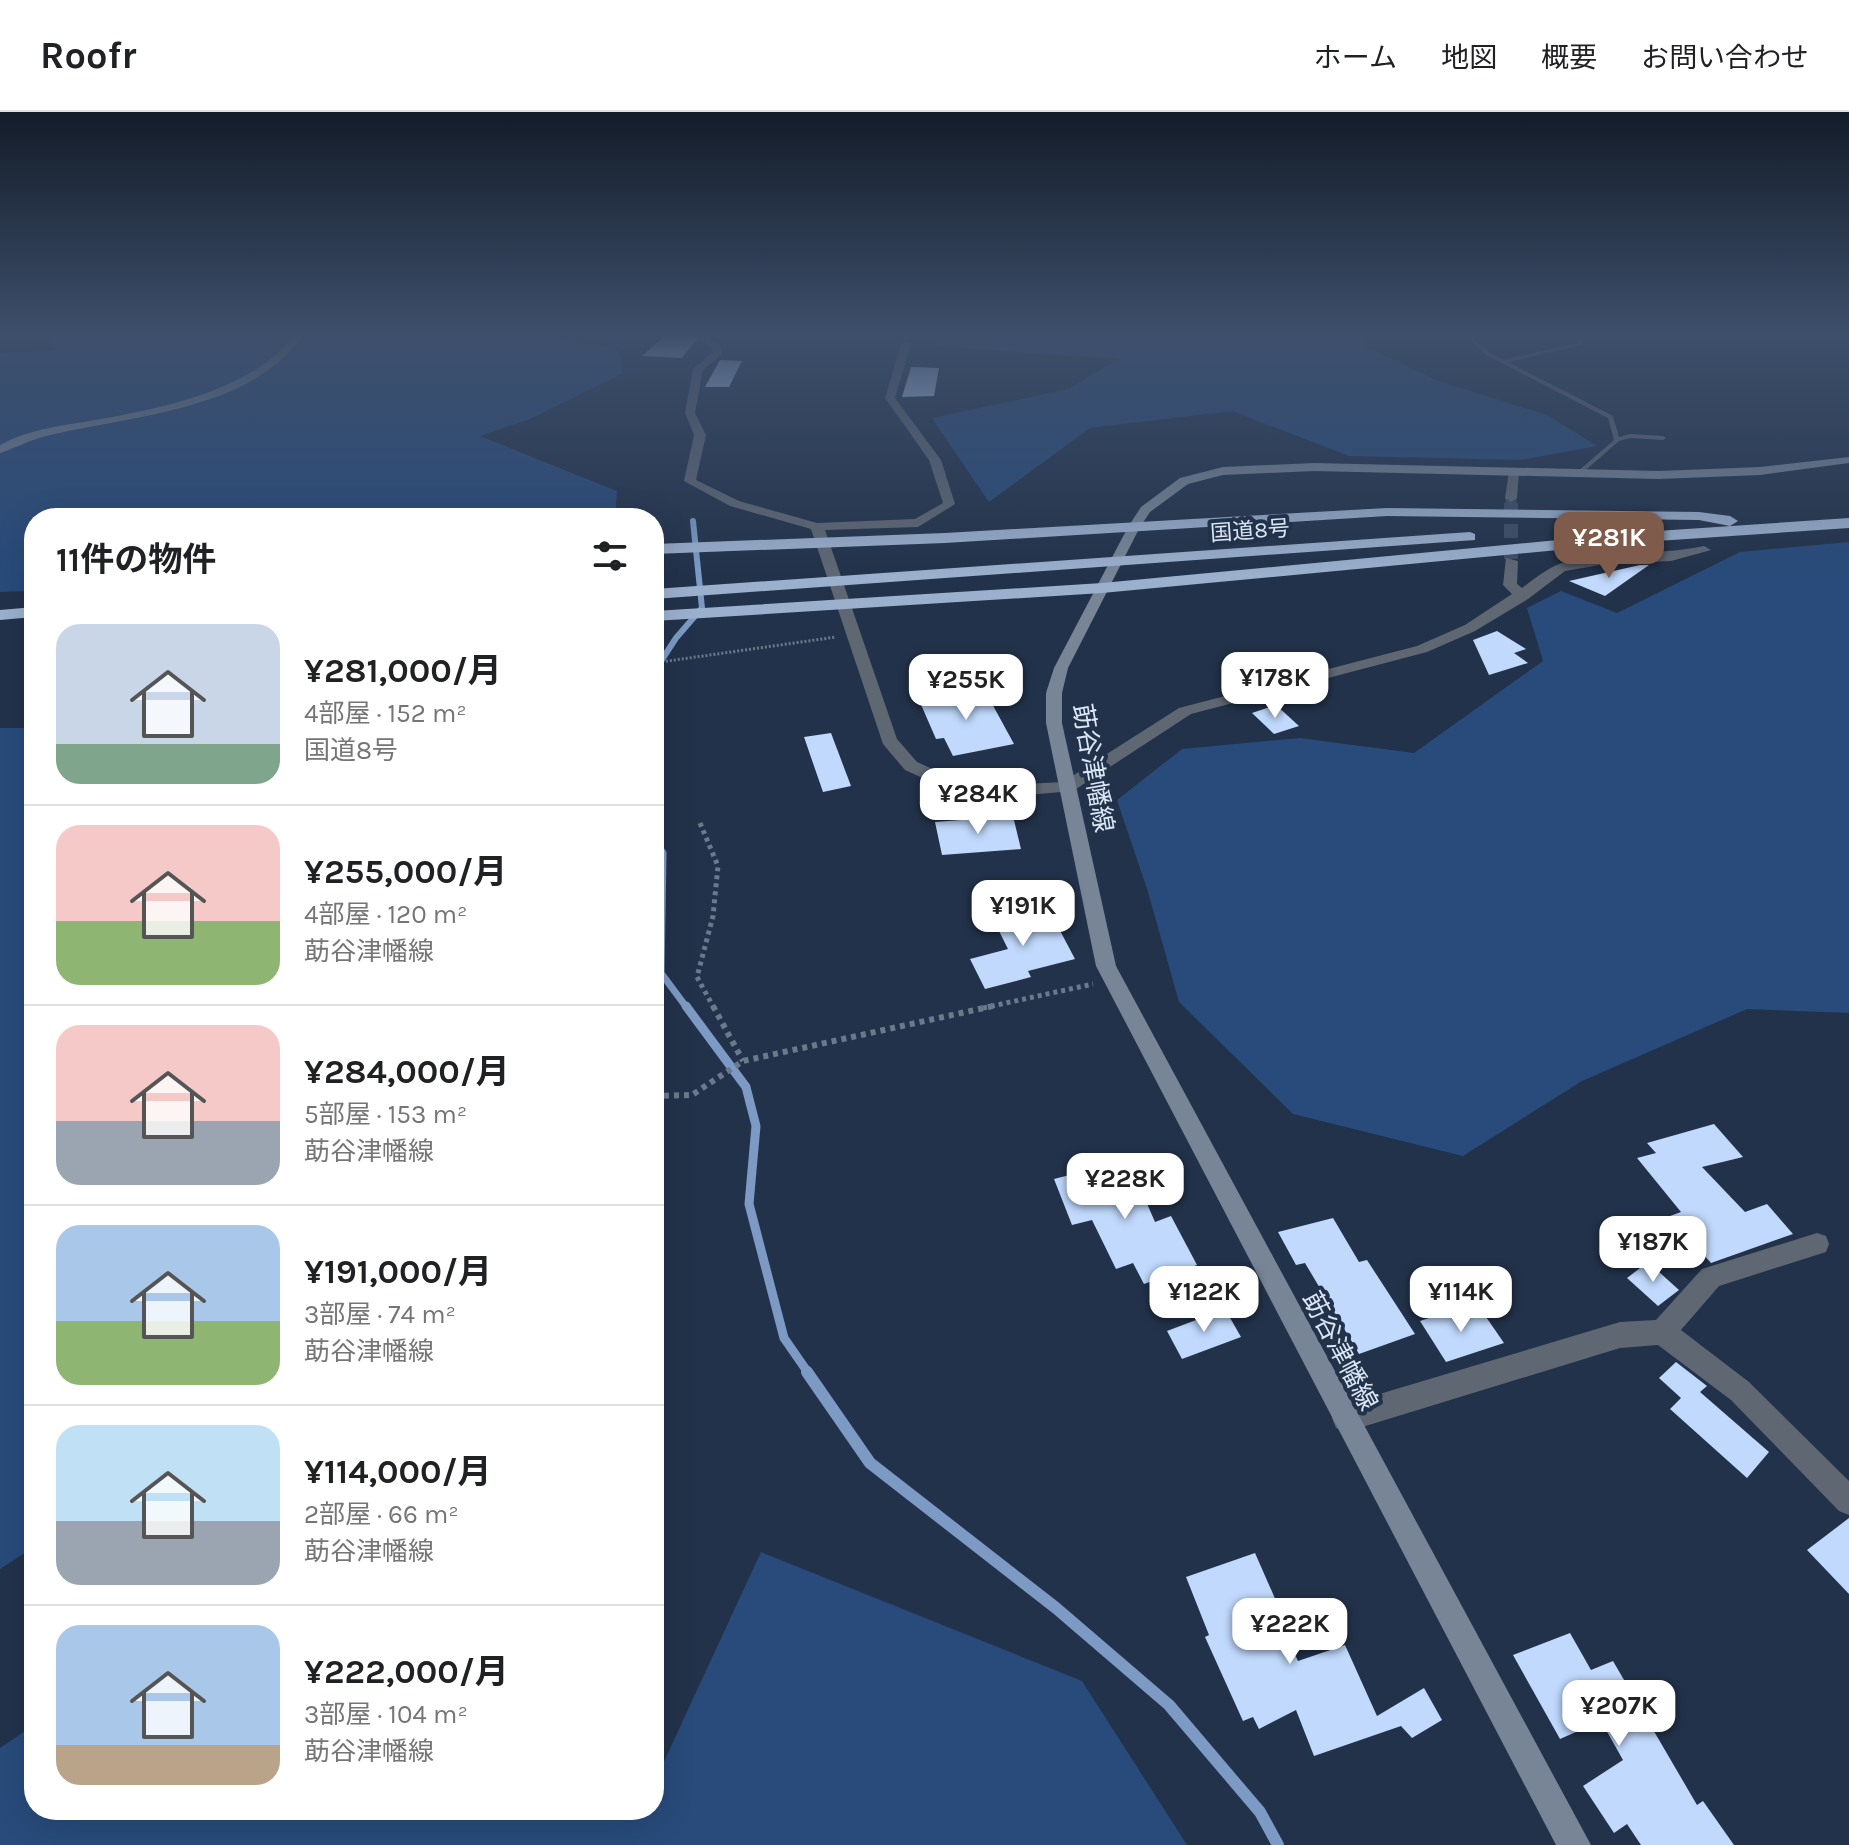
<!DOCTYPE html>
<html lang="ja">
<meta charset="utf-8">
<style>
:root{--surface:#fff;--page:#f6f6f6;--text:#202124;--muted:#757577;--line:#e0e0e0;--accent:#7e5b4b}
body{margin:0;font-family:Karla,"Noto Sans JP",sans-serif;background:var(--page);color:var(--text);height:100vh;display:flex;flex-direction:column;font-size:30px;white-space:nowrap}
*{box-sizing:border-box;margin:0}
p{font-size:26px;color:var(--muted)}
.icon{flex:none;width:44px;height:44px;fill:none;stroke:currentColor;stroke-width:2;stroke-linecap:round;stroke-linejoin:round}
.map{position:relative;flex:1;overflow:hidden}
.side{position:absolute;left:24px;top:396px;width:640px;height:1312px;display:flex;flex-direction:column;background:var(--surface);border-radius:32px;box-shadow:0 8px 32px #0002}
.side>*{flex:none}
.price{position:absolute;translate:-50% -68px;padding:0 18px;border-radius:16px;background:#fff;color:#222;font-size:26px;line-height:52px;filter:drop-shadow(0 2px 4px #0008)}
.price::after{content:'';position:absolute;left:50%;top:48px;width:24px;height:18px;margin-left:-12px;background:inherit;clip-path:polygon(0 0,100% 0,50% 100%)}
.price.on{background:var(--accent);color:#fff}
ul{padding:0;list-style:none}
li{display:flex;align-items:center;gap:24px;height:200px;padding:0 32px}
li+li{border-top:2px solid var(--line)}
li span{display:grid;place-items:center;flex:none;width:224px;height:160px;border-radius:24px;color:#555}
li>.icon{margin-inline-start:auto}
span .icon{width:96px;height:96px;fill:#fffc;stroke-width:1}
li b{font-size:34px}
h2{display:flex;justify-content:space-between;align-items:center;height:96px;padding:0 32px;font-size:34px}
header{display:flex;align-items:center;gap:48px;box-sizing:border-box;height:112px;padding:0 40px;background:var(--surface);border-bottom:2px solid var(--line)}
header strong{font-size:38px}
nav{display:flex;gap:44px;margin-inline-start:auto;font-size:28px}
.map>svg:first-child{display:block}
.green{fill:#284b7b}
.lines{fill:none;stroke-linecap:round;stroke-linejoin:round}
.stream-far3{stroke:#7c9ac4;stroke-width:6}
.stream-far2{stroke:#7c9ac4;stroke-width:7}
.stream-far1{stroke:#7c9ac4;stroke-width:9}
.stream{stroke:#7c9ac4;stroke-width:12}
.building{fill:#c0d9fd}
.street-tunnel-far1{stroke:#3e4d64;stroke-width:11;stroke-dasharray:11 5;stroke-linecap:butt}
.street-tunnel{stroke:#3e4d64;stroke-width:14;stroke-dasharray:14 7;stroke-linecap:butt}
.path-far2{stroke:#6b798d;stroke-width:3;stroke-dasharray:2 2;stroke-linecap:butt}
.path-far1{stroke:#6b798d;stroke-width:5;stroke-dasharray:4 4;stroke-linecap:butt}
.path{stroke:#6b798d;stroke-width:6;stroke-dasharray:5 5;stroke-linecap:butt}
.lane{fill:#5f6773;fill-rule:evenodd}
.street{fill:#5f6773;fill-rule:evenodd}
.secondary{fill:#778597;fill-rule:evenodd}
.highway{fill:#9bb0cd;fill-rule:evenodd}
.labels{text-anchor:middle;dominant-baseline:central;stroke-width:8;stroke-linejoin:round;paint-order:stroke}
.far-street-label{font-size:22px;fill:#dbe6f5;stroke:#22324a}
.street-label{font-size:26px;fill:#dbe6f5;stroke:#22324a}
</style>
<header>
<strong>Roofr</strong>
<nav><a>ホーム</a><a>地図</a><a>概要</a><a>お問い合わせ</a></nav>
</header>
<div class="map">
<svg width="1849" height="1733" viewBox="0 0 1849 1733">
<rect width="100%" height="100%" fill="#22324a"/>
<!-- green -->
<g class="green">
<path d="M44,222H542L576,231L613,234L621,243L622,262L530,307L480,324L617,379L615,406H34V479L0,480V241L56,238Z"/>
<path d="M933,222H1379L1361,232L1438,269L1547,303L1597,334L1521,348L1349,344L1232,299L1090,316L989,390L932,306L1069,277L1118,247L937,234Z"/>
<path d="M1849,430V901L1747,897L1582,969L1463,1044L1293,1002L1179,890L1148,780L1117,688L1182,637L1300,626L1414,641L1543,549L1527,496L1561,479L1617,501L1740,440Z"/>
<path d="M0,616H34V1435L0,1457Z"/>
<path d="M761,1440L1082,1569L1187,1733H0V1636L34,1613V1698H654V1671Z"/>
</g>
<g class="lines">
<!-- stream-far3 -->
<path class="stream-far3" d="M654,560L676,526L702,496L693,409"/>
<!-- stream-far2 -->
<path class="stream-far2" d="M654,728L663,741L661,861L687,896"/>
<!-- stream-far1 -->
<path class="stream-far1" d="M686,894L746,975L756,1014L749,1092L784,1226L809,1262"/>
<!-- stream -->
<path class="stream" d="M807,1260L870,1351L1056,1496L1169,1593L1260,1700L1278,1733"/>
</g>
<!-- building -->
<g class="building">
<path d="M667,222H701L682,246L642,244Z"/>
<path d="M720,248L742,249L729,275H705Z"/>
<path d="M911,255L939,256L934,284L902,285Z"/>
<path d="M1640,453H1649L1605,484L1569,469Z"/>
<path d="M1497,519L1526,537L1514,541L1528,551L1489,563L1473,528Z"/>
<path d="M984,577L1014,632L953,644L944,626L936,627L919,588Z"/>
<path d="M1276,593L1299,614L1274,622L1252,601Z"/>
<path d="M831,621L851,674L823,680L804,625Z"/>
<path d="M1013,704L1021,737L942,743L935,710Z"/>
<path d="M1047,794L1075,847L1028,859L1031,865L985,877L970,847L1008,837L993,807Z"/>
<path d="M1714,1012L1743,1045L1702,1055L1745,1100L1767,1092L1793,1122L1711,1151L1670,1104L1681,1100L1637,1046L1656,1041L1647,1031Z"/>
<path d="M1128,1048L1155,1110L1171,1104L1197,1153L1144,1172L1133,1151L1116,1157L1092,1108L1072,1113L1054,1067Z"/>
<path d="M1333,1106L1359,1150L1367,1148L1415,1222L1359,1242L1305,1151L1296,1153L1278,1120Z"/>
<path d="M1648,1150L1679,1178L1658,1194L1627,1166Z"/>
<path d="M1225,1168L1238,1191L1214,1200L1201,1177Z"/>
<path d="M1225,1197L1241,1225L1182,1247L1167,1219Z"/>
<path d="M1456,1197L1464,1208L1484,1202L1504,1231L1446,1250L1420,1209Z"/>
<path d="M1676,1250L1707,1274L1700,1280L1769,1340L1747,1366L1670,1297L1681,1286L1659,1266Z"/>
<path d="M1849,1406V1482L1807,1438Z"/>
<path d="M1255,1441L1277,1491L1271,1493L1298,1549L1345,1533L1377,1604L1424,1576L1442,1608L1412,1626L1401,1614L1314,1644L1296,1598L1259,1617L1253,1605L1243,1609L1205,1525L1209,1523L1186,1465Z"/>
<path d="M1570,1521L1591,1558L1613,1549L1697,1693L1703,1689L1734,1733H1641L1627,1712L1614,1721L1583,1674L1623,1648L1601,1609L1560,1627L1513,1543Z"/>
</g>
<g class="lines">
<!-- street-tunnel-far1 -->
<path class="street-tunnel-far1" d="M1511,386V393"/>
<!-- street-tunnel -->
<path class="street-tunnel" d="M1511,391V449"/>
<!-- path-far2 -->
<path class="path-far2" d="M654,551L836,525"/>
<!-- path-far1 -->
<g class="path-far1">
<path d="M700,711L718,754L713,804L697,865L714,896"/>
<path d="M983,896L1093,872"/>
</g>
<!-- path -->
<g class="path">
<path d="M713,894L743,949"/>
<path d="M654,984L692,983L743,949L993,894"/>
</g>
<!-- lane -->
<path class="lane" d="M1461,222H1467L1492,242L1503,248L1578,231L1579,226L1573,222H1579L1585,226L1582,233L1508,250L1613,304L1619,325L1630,322L1663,324L1666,326L1663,328L1630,326L1619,329L1580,363H1576V361L1614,328L1608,306L1488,244Z"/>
<!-- street -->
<g class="street">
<path d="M705,222H716L710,228L720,233L722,242L703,258L695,301L706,323L696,368L739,389L817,411L915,407L943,391L929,348L885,286L901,232L906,229L911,232L895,286L941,348L955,392L918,415L825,418L897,627L917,650L948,664L1004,673L1063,670L1179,596L1417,534L1465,513L1512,482L1503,473L1506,446L1518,449L1517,472L1522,476C1533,468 1546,457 1559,452C1606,438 1657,444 1704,434L1711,438L1671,449L1606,452L1565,459L1528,487L1475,519L1427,540L1191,602L1073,679L1004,685L938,673L905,658L883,632L811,417L730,394L684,369L694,323L685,301L693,257L712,241V236L699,228Z"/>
<path d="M1509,359L1519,361L1517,386L1511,390L1505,386Z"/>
<path d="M1817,1121L1826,1124L1829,1132L1826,1140L1719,1174L1681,1218L1749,1270L1849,1369V1403L1839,1399L1731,1288L1658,1233L1620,1236L1346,1320L1336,1316L1332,1306L1336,1296L1346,1292L1620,1210L1656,1208L1702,1157Z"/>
</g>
<!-- secondary -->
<g class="secondary">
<path d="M294,222H304C251,300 129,303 46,324C29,328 16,336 0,341V333C31,316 67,313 101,307C163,296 256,277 294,222Z"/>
<path d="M1849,345V351L1760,363L1659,367L1314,359L1223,363L1188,372L1150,400L1140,415L1068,556L1062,581V611L1116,854L1591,1733H1556L1096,854L1046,611V581L1054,556L1128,415L1141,395L1180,366L1223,355L1314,351L1659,359L1760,355Z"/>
</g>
<!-- highway -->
<g class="highway">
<path d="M1387,396L1699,400L1730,404L1738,409L1730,414L1699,408L1387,404L945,431L654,442V432L945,421Z"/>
<path d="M1849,406V416L1642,430L1102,481L654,509V499L1102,471L1642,420Z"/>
<path d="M1470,420L1475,422V428L654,487V477Z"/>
<path d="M34,495V505L0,508V498Z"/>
</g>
</g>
<!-- sky -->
<linearGradient id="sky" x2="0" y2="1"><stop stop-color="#131c29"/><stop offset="0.48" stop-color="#3e4f6b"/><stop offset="1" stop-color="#3e4f6b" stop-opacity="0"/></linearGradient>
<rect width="1849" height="464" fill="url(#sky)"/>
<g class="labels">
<!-- far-street labels -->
<g class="far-street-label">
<text transform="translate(1250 419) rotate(-4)">国道8号</text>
</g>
<!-- street labels -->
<g class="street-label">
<text transform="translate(1093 656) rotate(80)">莇谷津幡線</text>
<text transform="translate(1340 1239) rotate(62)">莇谷津幡線</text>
</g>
</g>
</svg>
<b class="price on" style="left:1609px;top:468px">¥281K</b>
<b class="price" style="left:1275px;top:608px">¥178K</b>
<b class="price" style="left:966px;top:610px">¥255K</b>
<b class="price" style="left:978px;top:724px">¥284K</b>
<b class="price" style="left:1023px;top:836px">¥191K</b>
<b class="price" style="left:1125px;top:1109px">¥228K</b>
<b class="price" style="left:1653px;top:1172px">¥187K</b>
<b class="price" style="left:1204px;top:1222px">¥122K</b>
<b class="price" style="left:1461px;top:1222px">¥114K</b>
<b class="price" style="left:1290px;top:1554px">¥222K</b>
<b class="price" style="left:1619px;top:1636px">¥207K</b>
<section class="side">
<h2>11件の物件<svg class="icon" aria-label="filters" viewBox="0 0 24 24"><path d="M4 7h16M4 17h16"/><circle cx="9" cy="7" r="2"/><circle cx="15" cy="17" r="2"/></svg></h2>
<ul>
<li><span style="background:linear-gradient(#c9d6e8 75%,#7fa58c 0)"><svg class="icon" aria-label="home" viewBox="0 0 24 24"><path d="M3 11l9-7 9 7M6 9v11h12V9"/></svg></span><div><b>¥281,000/月</b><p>4部屋 · 152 m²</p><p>国道8号</p></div></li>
<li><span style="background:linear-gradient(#f6c9c9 60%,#8fb573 0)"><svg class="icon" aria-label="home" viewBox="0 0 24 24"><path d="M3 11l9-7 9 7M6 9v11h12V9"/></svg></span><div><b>¥255,000/月</b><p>4部屋 · 120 m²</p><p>莇谷津幡線</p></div></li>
<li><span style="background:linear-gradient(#f6c9c9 60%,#9aa5b1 0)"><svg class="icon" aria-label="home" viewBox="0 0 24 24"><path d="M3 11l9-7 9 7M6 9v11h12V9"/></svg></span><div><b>¥284,000/月</b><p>5部屋 · 153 m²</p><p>莇谷津幡線</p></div></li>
<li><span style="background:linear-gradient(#a9c7e8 60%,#8fb573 0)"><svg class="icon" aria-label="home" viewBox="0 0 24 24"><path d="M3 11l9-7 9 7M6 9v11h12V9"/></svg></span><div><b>¥191,000/月</b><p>3部屋 · 74 m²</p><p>莇谷津幡線</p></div></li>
<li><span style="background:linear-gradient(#bfe0f5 60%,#9aa5b1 0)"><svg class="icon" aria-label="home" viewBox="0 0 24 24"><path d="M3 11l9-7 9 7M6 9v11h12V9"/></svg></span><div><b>¥114,000/月</b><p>2部屋 · 66 m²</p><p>莇谷津幡線</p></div></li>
<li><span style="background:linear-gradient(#a9c7e8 75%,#b9a48a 0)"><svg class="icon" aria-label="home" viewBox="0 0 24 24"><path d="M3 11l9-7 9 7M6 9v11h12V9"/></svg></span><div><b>¥222,000/月</b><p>3部屋 · 104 m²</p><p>莇谷津幡線</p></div></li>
</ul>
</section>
</div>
